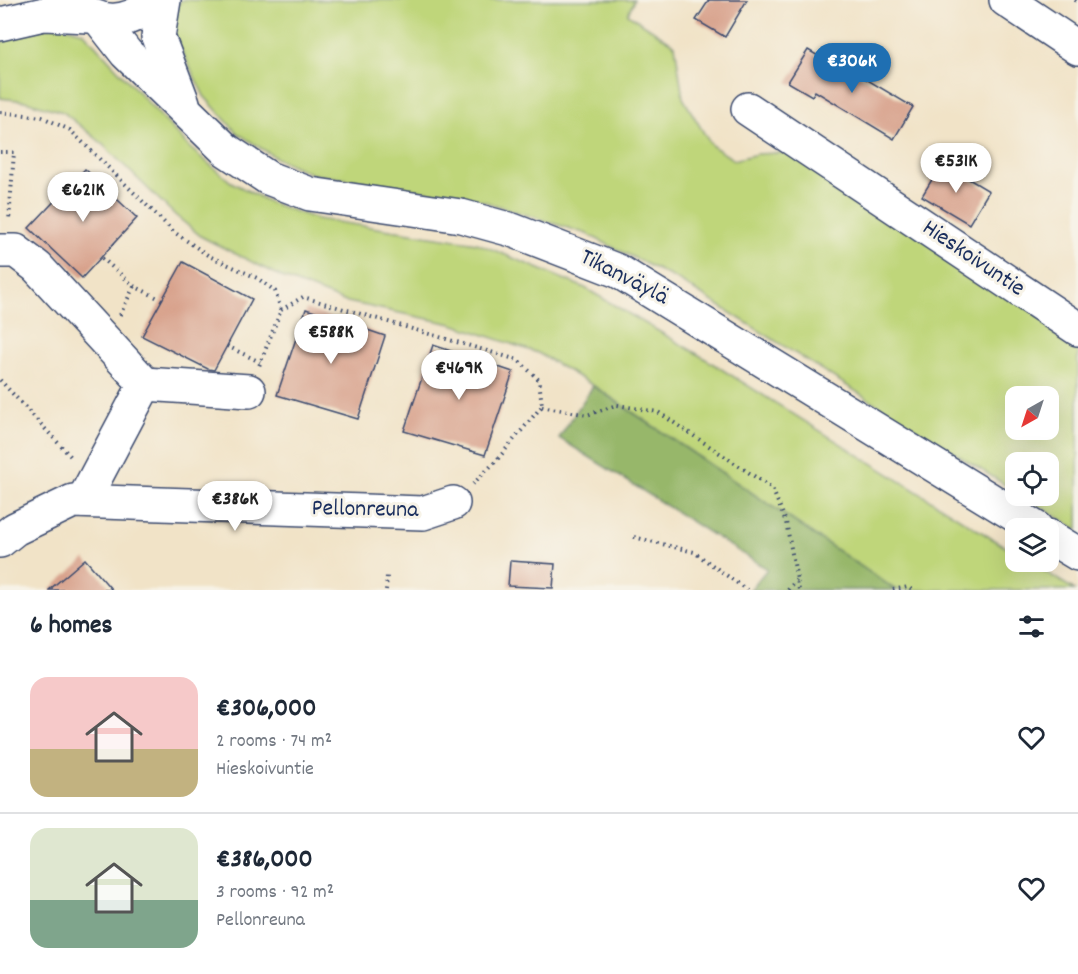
<!DOCTYPE html>
<meta charset="utf-8">
<style>
:root{--surface:#fff;--page:#f6f6f7;--text:#1f2937;--muted:#747a83;--line:#e0e1e3;--accent:#1f6fb2}
body{margin:0;font-family:Dekko,sans-serif;background:var(--page);color:var(--text);height:100vh;display:flex;flex-direction:column;font-size:22px;white-space:nowrap}
*{box-sizing:border-box;margin:0}
p{font-size:20px;color:var(--muted)}
.icon{flex:none;width:33px;height:33px;fill:none;stroke:currentColor;stroke-width:2;stroke-linecap:round;stroke-linejoin:round}
.map{position:relative;height:590px;overflow:hidden}
.panel{display:flex;flex-direction:column;background:var(--surface);flex:1}
.panel>*{flex:none}
.needle{width:39px;rotate:219deg}
.controls{position:absolute;left:1005px;top:386px;display:grid;gap:12px}
.controls a{display:grid;place-items:center;width:54px;height:54px;border-radius:12px;background:var(--surface);box-shadow:0 6px 24px #0002;font-size:30px}
.price{position:absolute;translate:-50% -51px;padding:0 14px;border-radius:21px;background:#fff;color:#222;font-size:20px;line-height:39px;filter:drop-shadow(0 2px 3px #0008)}
.price::after{content:'';position:absolute;left:50%;top:36px;width:18px;height:14px;margin-left:-9px;background:inherit;clip-path:polygon(0 0,100% 0,50% 100%)}
.price.current{background:var(--accent);color:#fff}
ul{padding:0;list-style:none}
li{display:flex;align-items:center;gap:18px;height:150px;padding:0 30px}
li+li{border-top:2px solid var(--line)}
li span{display:grid;place-items:center;flex:none;width:168px;height:120px;border-radius:18px;color:#555}
li>.icon{margin-inline-start:auto}
span .icon{width:72px;height:72px;fill:#fffc;stroke-width:1}
li b{font-size:26px}
h2{display:flex;justify-content:space-between;align-items:center;height:72px;padding:0 30px;font-size:26px}
.map>svg:first-child{display:block}
.green{fill:#bfd67a;stroke:#6d826c;stroke-width:1.5;fill-rule:evenodd}
.forest{fill:#97b76a;stroke:#597364;stroke-width:1.5}
.building{fill:#d8a28c}
.lines{fill:none;stroke-linecap:round;stroke-linejoin:round}
.minor-casing{stroke:#3b4a6e;stroke-width:36}
.major-casing{stroke:#3b4a6e;stroke-width:36}
.path{stroke:#3b4a6e;stroke-width:4;stroke-dasharray:1.5 4.5;stroke-linecap:butt}
.minor{stroke:#fff;stroke-width:33}
.major{stroke:#fff;stroke-width:33}
.labels{text-anchor:middle;dominant-baseline:central;stroke-width:6;stroke-linejoin:round;paint-order:stroke}
.street-label{font-size:24px;fill:#1b2f5e;stroke:#f7f3e8}
</style>
<div class="map">
<svg width="1078" height="590" viewBox="0 0 1078 590">
<rect width="100%" height="100%" fill="#f7f3e8"/>
<filter id="ink" filterUnits="userSpaceOnUse"><feTurbulence type="fractalNoise" baseFrequency=".0167" numOctaves="2"/><feDisplacementMap in="SourceGraphic" scale="12" xChannelSelector="R" yChannelSelector="G"/><feConvolveMatrix kernelMatrix="1 2 1 2 8 2 1 2 1" color-interpolation-filters="sRGB"/></filter>
<filter id="wash" filterUnits="userSpaceOnUse"><feTurbulence type="fractalNoise" baseFrequency=".008" numOctaves="4" result="noise"/><feDisplacementMap in="SourceGraphic" scale="24" xChannelSelector="R" yChannelSelector="G"/><feGaussianBlur stdDeviation="1.35" result="paint"/><feColorMatrix in="noise" values="0 0 0 0 0 0 0 0 0 0 0 0 0 0 0 0 0 1.4 0 .05"/><feComposite in="paint" operator="in"/></filter>
<g filter="url(#wash)">
<rect width="100%" height="100%" fill="#f1e3c7"/>
<!-- green -->
<g class="green">
<path d="M181,0H634L628,14L675,45L683,98L711,145L734,160L757,154L795,152L1078,339V530L1022,495H1048V462H1016L1015,491L678,280L587,234L476,199L312,174L278,159L237,133L204,96L173,33L177,6ZM1016,396H1048V429H1016Z"/>
<path d="M45,21L83,32L190,148L231,182L271,203L317,219L477,243L585,288L699,355L1015,553L1016,561H1028L1075,590H896L594,386L538,353L452,324L343,301L284,278L202,237L175,215L98,140L63,112L25,101L0,98V43Z"/>
</g>
<!-- forest -->
<path class="forest" d="M593,386L896,590H750L767,569L559,438Z"/>
<g id="blocks">
<!-- building -->
<g class="building">
<path d="M709,0H747L725,37L696,20Z"/>
<path d="M808,50L854,77L856,73L913,107L894,139L815,91L812,96L788,82Z"/>
<path d="M942,163L989,191L969,224L922,196Z"/>
<path d="M85,169L137,218L82,278L29,228Z"/>
<path d="M183,262L252,299L214,370L208,369L142,336Z"/>
<path d="M306,309L385,336L358,419L277,395Z"/>
<path d="M433,345L513,372L485,455L404,431Z"/>
<path d="M85,559L112,590H49Z"/>
<path d="M510,561L555,564L553,588L508,586Z"/>
</g>
</g>
</g>
<g filter="url(#ink)">
<use href="#blocks" fill-opacity="0" stroke="#3b4a6e" stroke-width="1.5"/>
<g class="lines">
<!-- minor casing -->
<g class="minor-casing">
<g id="minor">
<path d="M1006,0L1078,48"/>
<path d="M748,109L1078,329"/>
<path d="M0,251H16L37,267L145,384L83,501"/>
<path d="M145,384L249,391"/>
<path d="M0,541L15,529L73,501L423,513L453,503"/>
</g>
</g>
<!-- major casing -->
<g class="major-casing">
<g id="major">
<path d="M72,0C99,29 128,25 157,0"/>
<path d="M164,0L158,37L183,103"/>
<path d="M101,21L126,53L226,150L268,178L310,194L461,216L512,230L618,271L1036,528"/>
<path d="M0,24L44,14L89,16"/>
<path d="M1048,536L1078,554"/>
</g>
</g>
<!-- path -->
<g class="path">
<path d="M1075,0L1078,2"/>
<path d="M0,112L42,117L70,130L174,232L209,256L257,278L275,291L281,310L259,366"/>
<path d="M0,152H14L9,221"/>
<path d="M102,258L134,286L162,300"/>
<path d="M281,310L303,297L518,360L539,380L542,406L496,461L473,484"/>
<path d="M120,315L134,286"/>
<path d="M227,346L260,362"/>
<path d="M0,380L73,459"/>
<path d="M542,406L587,415L617,405L658,412L772,488L786,522L799,590"/>
<path d="M634,537L694,552L747,590"/>
<path d="M386,590L387,576"/>
<path d="M788,590L796,580"/>
<path d="M893,590L908,587L912,590"/>
</g>
<!-- minor -->
<use href="#minor" class="minor"/>
<!-- major -->
<use href="#major" class="major"/>
</g>
</g>
<g class="labels">
<!-- street labels -->
<g class="street-label">
<text transform="translate(973 259) rotate(34)">Hieskoivuntie</text>
<text transform="translate(624 278) rotate(27)">Tikanväylä</text>
<text transform="translate(365 510) rotate(1)">Pellonreuna</text>
</g>
</g>
</svg>
<div class="controls">
<a><svg class="needle" viewBox="-14 -14 28 28"><path d="M0-13l5 13h-10z" fill="#e53935"/><path d="M0 13l5-13h-10z" fill="#747a83"/></svg></a>
<a><svg class="icon" aria-label="locate" viewBox="0 0 24 24"><circle cx="12" cy="12" r="6"/><path d="M12 2v4M12 18v4M2 12h4M18 12h4"/></svg></a>
<a><svg class="icon" aria-label="layers" viewBox="0 0 24 24"><path d="M12 4l9 5-9 5-9-5zM3 14l9 5 9-5"/></svg></a>
</div>
<b class="price current" style="left:852px;top:94px">€306K</b>
<b class="price" style="left:956px;top:194px">€531K</b>
<b class="price" style="left:83px;top:223px">€621K</b>
<b class="price" style="left:331px;top:365px">€588K</b>
<b class="price" style="left:459px;top:401px">€469K</b>
<b class="price" style="left:235px;top:532px">€386K</b>
</div>
<section class="panel">
<h2>6 homes<svg class="icon" aria-label="filters" viewBox="0 0 24 24"><path d="M4 7h16M4 17h16"/><circle cx="9" cy="7" r="2"/><circle cx="15" cy="17" r="2"/></svg></h2>
<ul>
<li><span style="background:linear-gradient(#f6c9c9 60%,#c2b280 0)"><svg class="icon" aria-label="home" viewBox="0 0 24 24"><path d="M3 11l9-7 9 7M6 9v11h12V9"/></svg></span><div><b>€306,000</b><p>2 rooms · 74 m²</p><p>Hieskoivuntie</p></div><svg class="icon" aria-label="heart" viewBox="0 0 24 24"><path d="M12 20l-8-8c-3-5 5-10 8-4 3-6 11-1 8 4z"/></svg></li>
<li><span style="background:linear-gradient(#dfe7d0 60%,#7fa58c 0)"><svg class="icon" aria-label="home" viewBox="0 0 24 24"><path d="M3 11l9-7 9 7M6 9v11h12V9"/></svg></span><div><b>€386,000</b><p>3 rooms · 92 m²</p><p>Pellonreuna</p></div><svg class="icon" aria-label="heart" viewBox="0 0 24 24"><path d="M12 20l-8-8c-3-5 5-10 8-4 3-6 11-1 8 4z"/></svg></li>
</ul>
</section>
